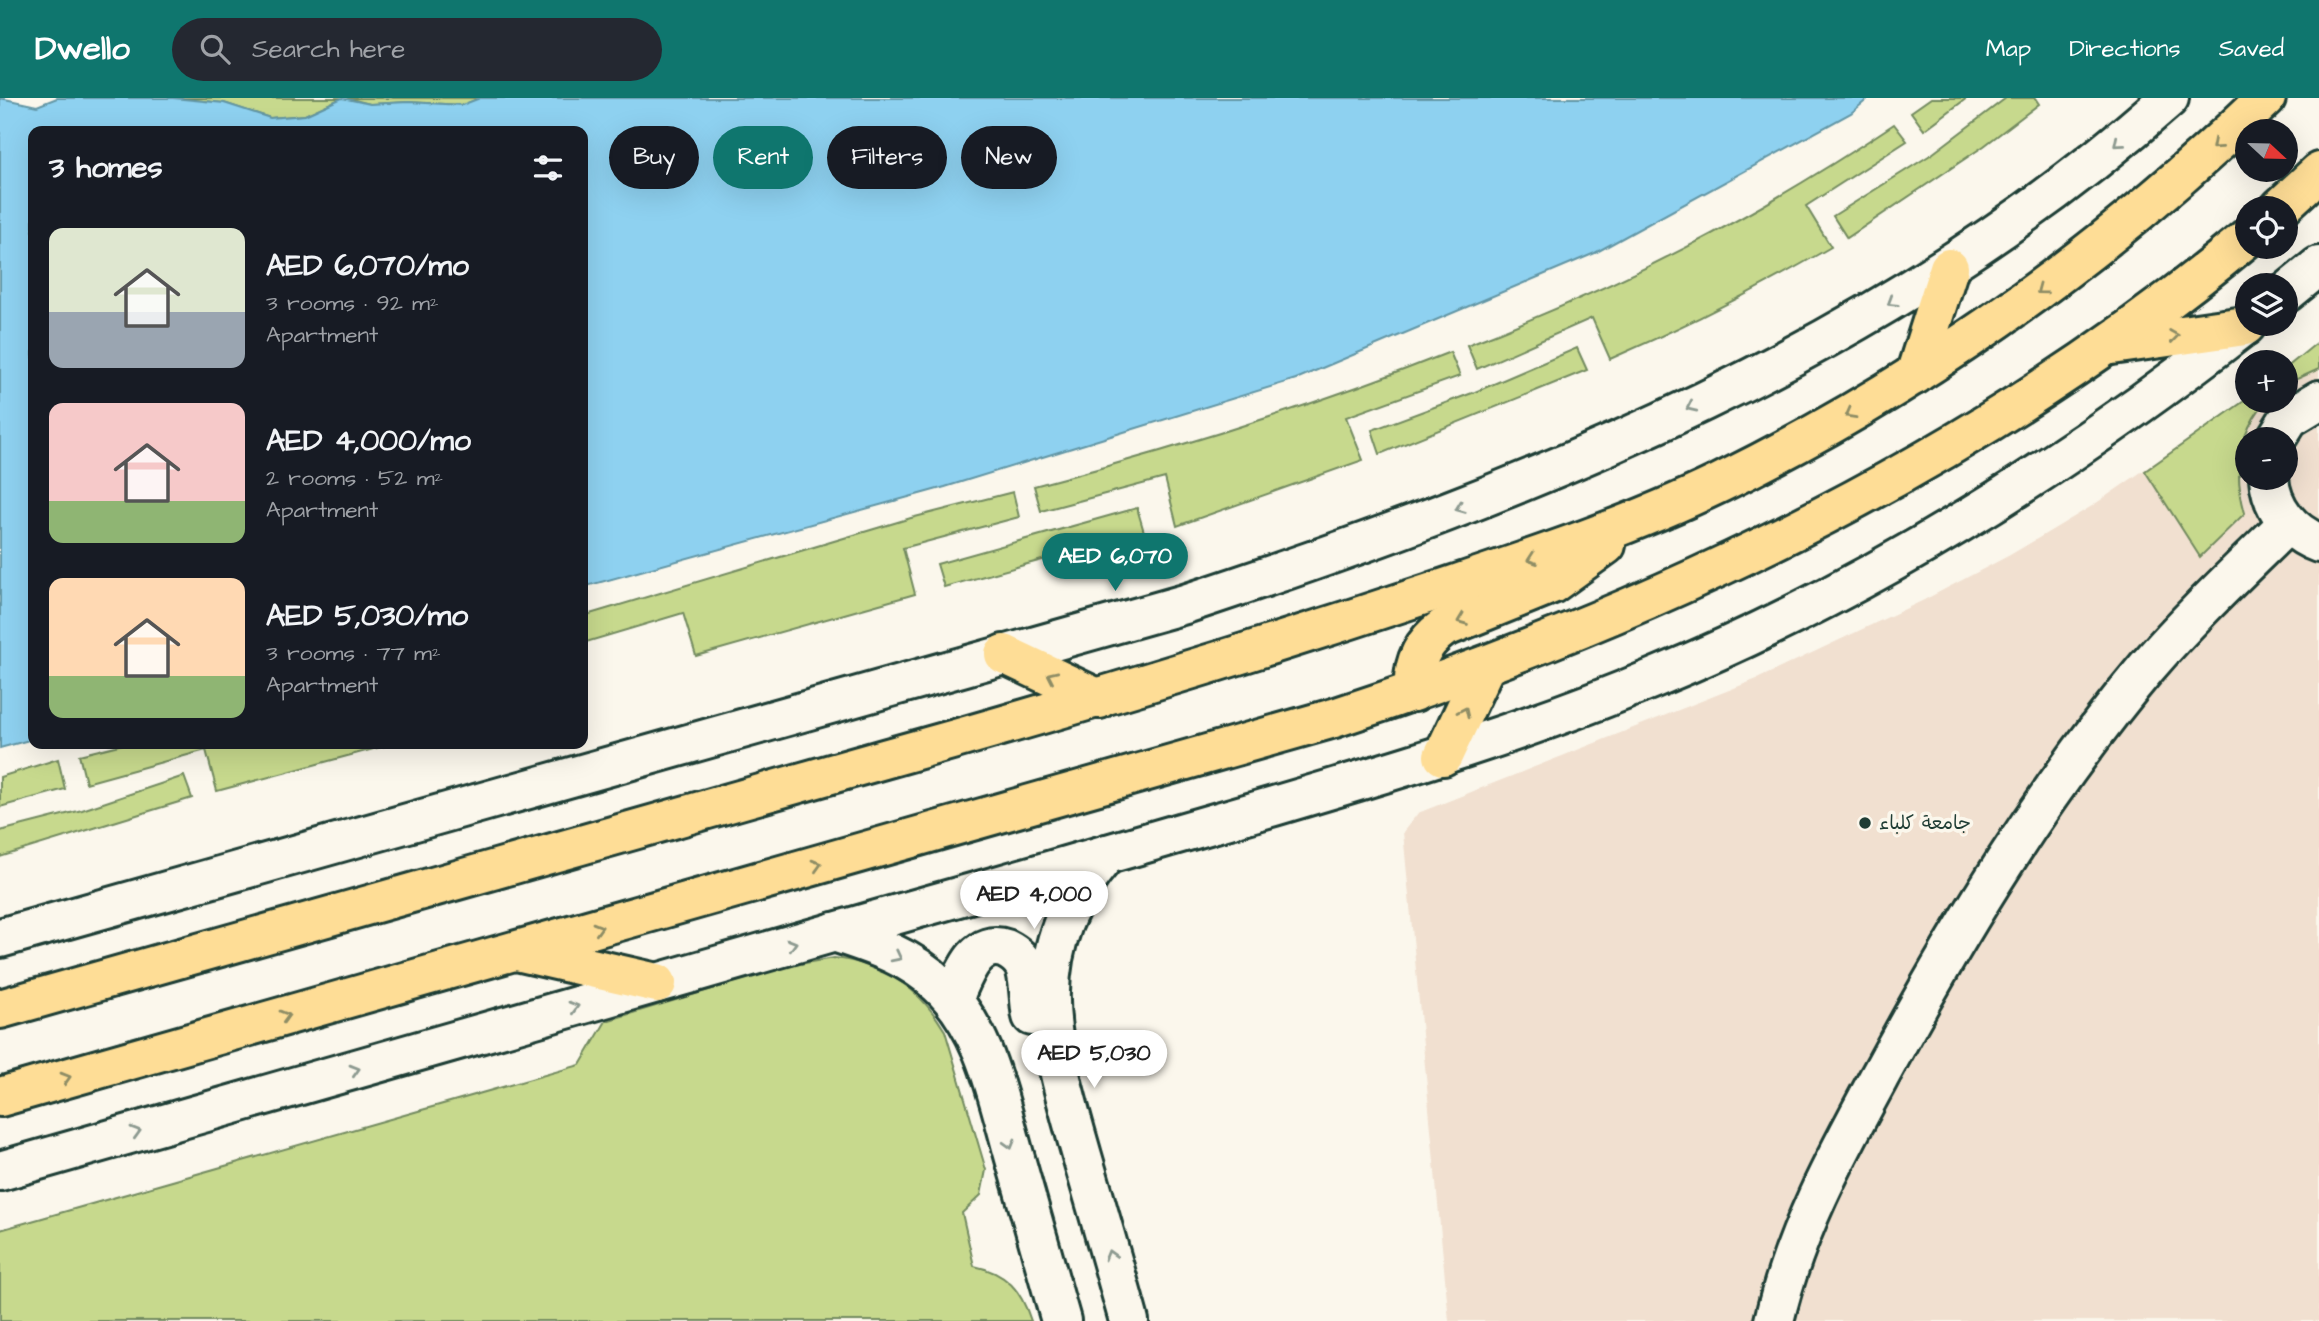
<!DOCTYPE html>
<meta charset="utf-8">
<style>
:root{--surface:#171b24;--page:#242831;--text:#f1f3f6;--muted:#9ea1a6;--accent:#0f766e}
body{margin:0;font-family:"Architects Daughter","Playpen Sans Arabic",sans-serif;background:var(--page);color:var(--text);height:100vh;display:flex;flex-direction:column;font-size:26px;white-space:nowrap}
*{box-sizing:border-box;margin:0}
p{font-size:23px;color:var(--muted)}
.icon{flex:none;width:38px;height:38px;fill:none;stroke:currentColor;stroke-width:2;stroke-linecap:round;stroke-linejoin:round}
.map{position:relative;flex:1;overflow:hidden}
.details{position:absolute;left:28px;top:28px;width:560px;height:623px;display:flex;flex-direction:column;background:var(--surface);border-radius:14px;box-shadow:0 7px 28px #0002}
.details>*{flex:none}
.top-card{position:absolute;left:609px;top:28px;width:665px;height:63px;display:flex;gap:14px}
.needle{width:46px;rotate:112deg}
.buttons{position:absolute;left:2235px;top:21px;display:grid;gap:14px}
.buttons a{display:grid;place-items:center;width:63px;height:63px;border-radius:50%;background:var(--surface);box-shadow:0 7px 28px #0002;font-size:35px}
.price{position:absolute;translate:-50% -60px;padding:0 16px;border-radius:24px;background:#fff;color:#222;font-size:23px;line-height:46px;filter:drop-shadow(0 2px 4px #0008)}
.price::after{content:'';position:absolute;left:50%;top:42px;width:21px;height:16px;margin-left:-10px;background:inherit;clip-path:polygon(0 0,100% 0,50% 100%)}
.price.selected{background:var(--accent);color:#fff}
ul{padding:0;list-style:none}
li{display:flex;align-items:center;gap:21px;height:175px;padding:0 21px}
li span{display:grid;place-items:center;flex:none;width:196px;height:140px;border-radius:14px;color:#555}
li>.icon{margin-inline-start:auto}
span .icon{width:84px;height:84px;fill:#fffc;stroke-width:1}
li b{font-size:30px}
h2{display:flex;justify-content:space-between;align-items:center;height:84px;padding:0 21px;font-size:30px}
.tag{padding:0 24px;border-radius:32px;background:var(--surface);box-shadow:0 7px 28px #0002;font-size:24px;line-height:63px}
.tag.selected{background:var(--accent);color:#fff}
header{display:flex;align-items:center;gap:42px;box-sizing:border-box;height:98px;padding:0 35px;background:var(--accent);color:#fff}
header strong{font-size:33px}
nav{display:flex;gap:38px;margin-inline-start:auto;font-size:24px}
.search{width:490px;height:63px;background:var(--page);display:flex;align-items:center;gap:18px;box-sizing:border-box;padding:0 24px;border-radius:38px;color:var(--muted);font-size:26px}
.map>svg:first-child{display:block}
.built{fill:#f1e0d0;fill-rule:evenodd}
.green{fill:#c7d98d;stroke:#738b60;stroke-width:2}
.water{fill:#8ed1f0;stroke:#6296a5;stroke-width:2}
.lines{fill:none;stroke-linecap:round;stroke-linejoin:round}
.minor-casing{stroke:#1f3d34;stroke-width:44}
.highway-casing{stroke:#1f3d34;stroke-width:44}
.minor{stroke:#fbf7ec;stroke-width:38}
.highway{stroke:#fedd96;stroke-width:38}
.oneway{stroke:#8d9a90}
.oneway2{stroke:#8e8d65}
.poi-dot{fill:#1f3d34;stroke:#fbf7ec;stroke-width:2.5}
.labels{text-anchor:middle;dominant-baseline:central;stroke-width:7;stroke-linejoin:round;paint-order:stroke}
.poi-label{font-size:19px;fill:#1f3d34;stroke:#fbf7ec;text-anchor:start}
</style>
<header>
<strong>Dwello</strong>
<div class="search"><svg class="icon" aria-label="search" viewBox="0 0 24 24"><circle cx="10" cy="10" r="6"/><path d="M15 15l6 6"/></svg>Search here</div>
<nav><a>Map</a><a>Directions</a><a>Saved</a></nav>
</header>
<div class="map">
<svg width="2319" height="1223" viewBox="0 0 2319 1223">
<rect width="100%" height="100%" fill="#fbf7ec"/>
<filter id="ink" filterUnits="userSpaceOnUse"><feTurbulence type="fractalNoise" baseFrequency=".0143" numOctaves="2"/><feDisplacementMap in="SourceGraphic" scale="14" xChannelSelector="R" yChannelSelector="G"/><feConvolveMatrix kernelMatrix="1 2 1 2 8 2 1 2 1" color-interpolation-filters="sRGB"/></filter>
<g filter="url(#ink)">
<!-- built -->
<path class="built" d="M2319,243V1223H1449L1403,734L1418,715L1757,581L1924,502L2010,457L2092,408L2247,301L2286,303V270ZM2247,341H2286V380H2247Z"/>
<!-- green -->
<g class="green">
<path d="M173,0H342L305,17L270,20L224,5Z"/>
<path d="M347,0H480L463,7L408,4L370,6Z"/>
<path d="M1931,0H1967L1924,32L1911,14Z"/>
<path d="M2006,0H2035L2039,6L1984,48L1847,140L1833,118L1932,56Z"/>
<path d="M1894,26L1907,43L1806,108L1831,149C1759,191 1687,228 1610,261L1592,220L1477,271L1467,247C1625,186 1754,120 1894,26Z"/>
<path d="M2319,243V271L2286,286V270Z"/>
<path d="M1577,250L1587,272L1380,356L1372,332L1475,294Z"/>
<path d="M1450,254L1460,278L1346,319L1363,362L1177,428L1165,380L1041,413L1034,388C1176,351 1314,308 1450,254Z"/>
<path d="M2247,301L2266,303C2238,336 2233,374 2245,415L2200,459L2145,373Z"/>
<path d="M1013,394L1019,419L903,450L915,496L696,558L683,515L583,545V518L911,420Z"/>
<path d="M1137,410L1144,434L944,489L937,466Z"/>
<path d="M123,646H392L217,693L206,652L86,685L79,657Z"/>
<path d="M58,661L65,691L0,709V679Z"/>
<path d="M184,678L192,700L0,759V733L82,712Z"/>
<path d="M834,860C884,866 919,889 945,933L986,1072L981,1097L962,1115L974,1168C1007,1175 1021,1192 1031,1223H0V1132L580,967L606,923L788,868Z"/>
</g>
<!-- water -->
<path class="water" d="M0,0L37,8L57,0H173L224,5L270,20L305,17L342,0L370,6L408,4L462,7L480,0H1869L1851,15L1595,155L1296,281L945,389L583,489V33H33V641L0,650Z"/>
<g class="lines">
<!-- minor casing -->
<g class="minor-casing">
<g id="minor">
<path d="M2286,195L2319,168"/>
<path d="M2276,341L2289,320L2319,302"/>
<path d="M2269,380C2271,409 2291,435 2319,445"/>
<path d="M1107,756C1020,854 1050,945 1082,1058C1098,1113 1114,1168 1129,1223"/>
<path d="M834,834C870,846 910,858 938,886C987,932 998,1002 1016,1064C1031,1117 1046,1170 1061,1223"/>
<path d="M0,840L1185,506C1537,390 1889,250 2169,0"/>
<path d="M953,901C963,880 974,840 1006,851C1014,855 1021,860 1025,869C1030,884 1029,902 1032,918"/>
<path d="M0,1073C304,986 608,899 912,812C1033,778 1154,743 1274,708C1403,670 1530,632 1654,580C1869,492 2065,368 2247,226"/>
<path d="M1774,1223C1795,1132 1839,1053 1883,972C1960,830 2043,693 2147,569C2191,518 2240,472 2288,425"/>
</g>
</g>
<!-- highway casing -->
<g class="highway-casing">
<g id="highway">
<path d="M2280,110L2319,74"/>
<path d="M2112,247L2245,228"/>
<path d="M1915,277L1949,170"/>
<path d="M1004,556L1099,601"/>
<path d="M1414,594C1412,566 1421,546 1443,530L1552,486L1606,447"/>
<path d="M1443,658L1485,569"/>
<path d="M521,854L657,885"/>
<path d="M0,911C295,828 589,745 884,661C1068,610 1250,555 1430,495C1528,462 1627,430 1720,385C1922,286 2104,156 2266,0"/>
<path d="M0,999L1334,620C1662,513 1980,362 2247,140"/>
</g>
</g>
<!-- minor -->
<use href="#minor" class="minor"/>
<!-- highway -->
<use href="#highway" class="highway"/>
</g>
<!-- one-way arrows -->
<defs><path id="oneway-chevron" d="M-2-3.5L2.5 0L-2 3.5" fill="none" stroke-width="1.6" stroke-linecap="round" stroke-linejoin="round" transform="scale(1.75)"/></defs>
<g class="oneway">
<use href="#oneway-chevron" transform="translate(2118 45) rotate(140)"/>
<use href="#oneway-chevron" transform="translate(1892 204) rotate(148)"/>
<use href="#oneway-chevron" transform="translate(1691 309) rotate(155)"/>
<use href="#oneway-chevron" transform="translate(1460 410) rotate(159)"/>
<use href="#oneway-chevron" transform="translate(792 846) rotate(-16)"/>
<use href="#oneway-chevron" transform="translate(897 859) rotate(27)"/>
<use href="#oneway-chevron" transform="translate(574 909) rotate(-16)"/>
<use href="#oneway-chevron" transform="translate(355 972) rotate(-16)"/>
<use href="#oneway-chevron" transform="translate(136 1034) rotate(-16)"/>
<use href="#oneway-chevron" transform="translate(1010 1046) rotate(74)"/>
<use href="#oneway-chevron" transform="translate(1110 1157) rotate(-106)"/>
</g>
<g class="oneway2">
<use href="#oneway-chevron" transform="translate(2216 47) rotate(139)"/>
<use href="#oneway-chevron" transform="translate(2041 192) rotate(143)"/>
<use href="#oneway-chevron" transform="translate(2174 238) rotate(-8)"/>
<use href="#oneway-chevron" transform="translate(1850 316) rotate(151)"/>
<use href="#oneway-chevron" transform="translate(1532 461) rotate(161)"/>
<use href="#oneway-chevron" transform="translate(1462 522) rotate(159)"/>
<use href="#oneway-chevron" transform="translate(1052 578) rotate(-155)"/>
<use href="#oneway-chevron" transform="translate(1464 614) rotate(-65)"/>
<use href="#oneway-chevron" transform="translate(817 767) rotate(-16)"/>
<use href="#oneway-chevron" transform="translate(598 830) rotate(-16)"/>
<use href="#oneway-chevron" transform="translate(285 918) rotate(-16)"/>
<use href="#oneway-chevron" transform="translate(66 980) rotate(-16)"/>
</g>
</g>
<!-- markers -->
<circle class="poi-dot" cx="1865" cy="725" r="7"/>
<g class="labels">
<!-- poi labels -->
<g class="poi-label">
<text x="1879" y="725">جامعة كلباء</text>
</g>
</g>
</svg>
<div class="buttons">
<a><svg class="needle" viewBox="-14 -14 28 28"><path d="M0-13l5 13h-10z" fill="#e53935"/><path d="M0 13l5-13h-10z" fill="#9ea1a6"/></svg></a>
<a><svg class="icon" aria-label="locate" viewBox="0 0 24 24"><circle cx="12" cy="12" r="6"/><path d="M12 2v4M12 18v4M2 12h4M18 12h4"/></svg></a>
<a><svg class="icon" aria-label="layers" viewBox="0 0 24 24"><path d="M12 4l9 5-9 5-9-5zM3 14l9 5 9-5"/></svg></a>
<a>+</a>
<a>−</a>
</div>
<b class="price selected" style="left:1115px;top:495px">AED 6,070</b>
<b class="price" style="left:1034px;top:833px">AED 4,000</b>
<b class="price" style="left:1094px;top:992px">AED 5,030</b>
<div class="top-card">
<a class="tag">Buy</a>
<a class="tag selected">Rent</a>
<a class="tag">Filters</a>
<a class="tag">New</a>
</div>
<section class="details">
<h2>3 homes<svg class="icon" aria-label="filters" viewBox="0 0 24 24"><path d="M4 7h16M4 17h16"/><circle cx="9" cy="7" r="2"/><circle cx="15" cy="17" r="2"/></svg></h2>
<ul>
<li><span style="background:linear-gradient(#dfe7d0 60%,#9aa5b1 0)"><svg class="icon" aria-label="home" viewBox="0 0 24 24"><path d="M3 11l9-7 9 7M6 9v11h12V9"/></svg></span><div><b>AED 6,070/mo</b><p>3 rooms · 92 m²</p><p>Apartment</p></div></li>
<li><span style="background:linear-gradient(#f6c9c9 70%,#8fb573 0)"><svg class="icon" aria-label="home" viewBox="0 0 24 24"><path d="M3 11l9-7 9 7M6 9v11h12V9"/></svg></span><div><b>AED 4,000/mo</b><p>2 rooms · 52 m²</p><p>Apartment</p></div></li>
<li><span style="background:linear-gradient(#ffd9b3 70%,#8fb573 0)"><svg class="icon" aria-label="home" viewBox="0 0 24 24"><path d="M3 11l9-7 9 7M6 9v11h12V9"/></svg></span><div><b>AED 5,030/mo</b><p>3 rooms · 77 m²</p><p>Apartment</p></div></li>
</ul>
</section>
</div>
